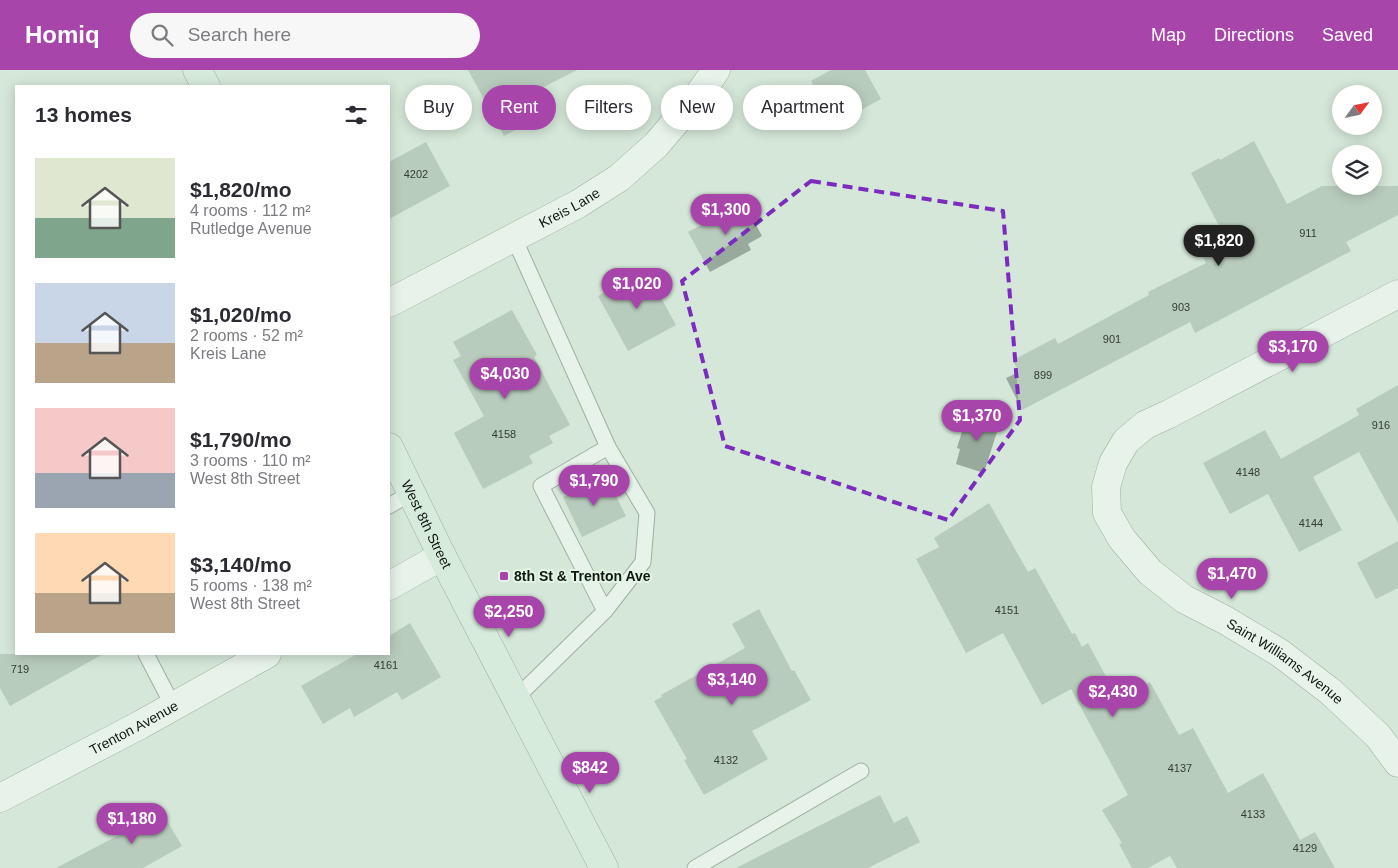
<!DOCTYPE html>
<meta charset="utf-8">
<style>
:root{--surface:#fff;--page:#f7f7f7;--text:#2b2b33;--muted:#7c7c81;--accent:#a845ab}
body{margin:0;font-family:Arial,sans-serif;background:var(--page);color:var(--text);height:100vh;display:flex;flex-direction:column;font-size:19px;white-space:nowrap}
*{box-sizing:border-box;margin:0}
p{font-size:16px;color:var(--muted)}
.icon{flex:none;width:28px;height:28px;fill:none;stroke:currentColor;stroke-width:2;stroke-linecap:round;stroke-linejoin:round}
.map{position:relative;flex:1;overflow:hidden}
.panel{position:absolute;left:15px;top:15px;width:375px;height:570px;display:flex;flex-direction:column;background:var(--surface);border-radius:0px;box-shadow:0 2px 12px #0003}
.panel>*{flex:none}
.guide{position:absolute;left:405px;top:15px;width:475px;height:45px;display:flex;gap:10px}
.needle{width:32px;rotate:57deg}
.tools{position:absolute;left:1332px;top:15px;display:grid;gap:10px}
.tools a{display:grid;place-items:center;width:50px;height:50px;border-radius:50%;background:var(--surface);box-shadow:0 2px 12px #0003;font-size:25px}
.price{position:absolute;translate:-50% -42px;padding:0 11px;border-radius:18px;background:var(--accent);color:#fff;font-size:16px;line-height:32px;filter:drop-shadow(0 1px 2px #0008)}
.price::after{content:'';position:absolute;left:50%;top:30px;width:15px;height:11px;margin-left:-8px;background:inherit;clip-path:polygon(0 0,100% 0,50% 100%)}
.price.current{background:#222;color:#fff}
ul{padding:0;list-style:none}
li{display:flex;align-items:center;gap:15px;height:125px;padding:0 20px}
li span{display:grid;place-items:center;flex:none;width:140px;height:100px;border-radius:0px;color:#555}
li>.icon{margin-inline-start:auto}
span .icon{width:60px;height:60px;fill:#fffc;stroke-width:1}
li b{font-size:21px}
h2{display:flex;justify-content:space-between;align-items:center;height:60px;padding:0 20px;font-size:21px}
.chip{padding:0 18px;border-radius:22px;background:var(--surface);box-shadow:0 2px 12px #0003;font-size:18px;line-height:45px}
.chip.current{background:var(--accent);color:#fff}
header{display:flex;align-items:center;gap:30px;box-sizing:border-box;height:70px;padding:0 25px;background:var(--accent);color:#fff}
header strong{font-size:24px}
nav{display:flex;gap:28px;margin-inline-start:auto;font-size:18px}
.search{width:350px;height:45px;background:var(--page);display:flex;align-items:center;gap:12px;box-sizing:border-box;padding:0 18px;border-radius:28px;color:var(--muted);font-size:19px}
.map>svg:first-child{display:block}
.building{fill:#98aa9c}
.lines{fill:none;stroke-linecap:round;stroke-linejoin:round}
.lane-casing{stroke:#5d6d60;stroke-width:17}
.street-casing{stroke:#5d6d60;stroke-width:29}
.secondary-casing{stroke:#5d6d60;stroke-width:29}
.lane{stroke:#fff;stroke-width:15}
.street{stroke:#fff;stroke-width:28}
.secondary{stroke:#daefe0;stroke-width:28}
.marked{fill:none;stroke:#7b2cbf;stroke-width:4;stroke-dasharray:10 6;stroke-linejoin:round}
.poi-dot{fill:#a845ab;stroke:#e2f5e5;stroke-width:2}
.labels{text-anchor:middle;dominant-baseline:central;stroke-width:4;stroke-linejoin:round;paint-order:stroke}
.number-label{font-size:11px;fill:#333c34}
.street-label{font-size:14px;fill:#111712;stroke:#e2f5e5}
.poi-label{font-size:14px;font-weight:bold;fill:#111712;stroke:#e2f5e5;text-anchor:start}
</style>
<header>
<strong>Homiq</strong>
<div class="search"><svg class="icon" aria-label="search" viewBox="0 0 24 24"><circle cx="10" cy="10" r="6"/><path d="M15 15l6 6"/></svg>Search here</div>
<nav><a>Map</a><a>Directions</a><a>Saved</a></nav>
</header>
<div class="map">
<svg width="1398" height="798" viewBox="0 0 1398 798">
<rect width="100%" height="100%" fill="#d4e7d8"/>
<!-- building -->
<g class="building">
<path d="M468,0H577L530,24L542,46L504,66Z"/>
<path d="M831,0H865L881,29L835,54L811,11Z"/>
<path d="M1254,71L1287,134L1322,116H1398V145L1346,172L1351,181L1195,263L1190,252L1022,340L1006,308L1019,302L1013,290L1055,268L1058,274L1149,225L1148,222L1206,193L1200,181L1225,167L1191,103L1219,88L1220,90Z"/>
<path d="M426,72L450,116L389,149V92Z"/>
<path d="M742,129L762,166L748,174L751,180L710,202L688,162L719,146L717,142Z"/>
<path d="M646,200L676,255L628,281L598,226Z"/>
<path d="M512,240L537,285L534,287L570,355L549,366L553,373L529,386L533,393L483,419L454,363L484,346L453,290L461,286L453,272Z"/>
<path d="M1398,315V453L1359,382L1313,407L1342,460L1299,482L1268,424L1230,444L1203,393L1265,360L1281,389L1359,345L1356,339Z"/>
<path d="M968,342L1000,352L984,403L956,394L960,379L957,378Z"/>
<path d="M606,406L626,446L582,467L563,427Z"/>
<path d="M989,433L1028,502L1035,498L1072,564L1075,563L1082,577L1088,573L1118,629L1150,612L1179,665L1193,658L1228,723L1263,703L1300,770L1315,762L1335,798H1177L1170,786L1148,798H1132L1119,774L1122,773L1102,740L1128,725L1071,619L1042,635L1003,563L966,583L916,489L939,477L934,468Z"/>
<path d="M1398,471V518L1376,529L1357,493Z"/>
<path d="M759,539L792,601L794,600L811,630L752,661L768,689L704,725L684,690L687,689L654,631L662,627L661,625L745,578L732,554Z"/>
<path d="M410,553L441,607L402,630L397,622L354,647L350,638L323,654L301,616L357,584H389V566Z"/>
<path d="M0,584H103L10,636L0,618Z"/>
<path d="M880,725L894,753L907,746L920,772L868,798H736Z"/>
<path d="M158,735L182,776L143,798H56L121,764L117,758Z"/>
</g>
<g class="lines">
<!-- lane casing -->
<g class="lane-casing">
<g id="lane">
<path d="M514,168L608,377"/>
<path d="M389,436L411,423"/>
<path d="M146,584L173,636"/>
<path d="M516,628L605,541L643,492L647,443L608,377L541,416L605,541"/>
<path d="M695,798L861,701"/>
</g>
</g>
<!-- street casing -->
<g class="street-casing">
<g id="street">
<path id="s1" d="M1398,224L1169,344L1145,355L1126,371L1113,393L1106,417L1107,443L1122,469L1150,502L1184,529L1225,550L1280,583L1331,622L1378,666L1398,693"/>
<path id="s2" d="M389,233L578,134L619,108L656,75L697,27L716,0"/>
<path d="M389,516L442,486"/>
<path id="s3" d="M0,728L140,655L267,584"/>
</g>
</g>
<!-- secondary casing -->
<g class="secondary-casing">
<g id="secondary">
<path d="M197,0L206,16"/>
<path id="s4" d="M389,377L442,486L604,798"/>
</g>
</g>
<!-- lane -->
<use href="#lane" class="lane"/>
<!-- street -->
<use href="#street" class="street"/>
<!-- secondary -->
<use href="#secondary" class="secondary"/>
</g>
<!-- marked area -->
<path d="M0 0H1398V798H0ZM811,111L1003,141L1020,350L948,450L725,376L682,211Z" fill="#d4e7d8" fill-opacity=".55" fill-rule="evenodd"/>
<path class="marked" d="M811,111L1003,141L1020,350L948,450L725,376L682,211Z"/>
<!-- markers -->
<rect class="poi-dot" x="499" y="501" width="10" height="10" rx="2.5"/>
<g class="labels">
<!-- number labels -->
<g class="number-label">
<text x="416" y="104">4202</text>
<text x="1308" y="163">911</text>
<text x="1181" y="237">903</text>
<text x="1112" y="269">901</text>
<text x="1043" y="305">899</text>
<text x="1381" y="355">916</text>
<text x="504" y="364">4158</text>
<text x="1248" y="402">4148</text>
<text x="1311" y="453">4144</text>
<text x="1007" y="540">4151</text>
<text x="386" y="595">4161</text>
<text x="20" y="599">719</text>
<text x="726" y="690">4132</text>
<text x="1180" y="698">4137</text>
<text x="1253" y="744">4133</text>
<text x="1305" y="778">4129</text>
</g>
<!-- street labels -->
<g class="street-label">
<text stroke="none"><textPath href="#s2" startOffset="204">Kreis Lane</textPath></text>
<text stroke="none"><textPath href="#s4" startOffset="86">West 8th Street</textPath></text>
<text stroke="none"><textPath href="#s1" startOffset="622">Saint Williams Avenue</textPath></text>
<text stroke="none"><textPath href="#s3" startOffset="151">Trenton Avenue</textPath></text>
</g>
<!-- poi labels -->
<g class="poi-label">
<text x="514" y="506">8th St &amp; Trenton Ave</text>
</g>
</g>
</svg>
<div class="tools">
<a><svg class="needle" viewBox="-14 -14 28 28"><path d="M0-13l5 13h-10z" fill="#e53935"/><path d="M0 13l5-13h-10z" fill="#7c7c81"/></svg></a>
<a><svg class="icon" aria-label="layers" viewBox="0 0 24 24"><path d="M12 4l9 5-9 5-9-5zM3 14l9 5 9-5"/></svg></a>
</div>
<b class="price" style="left:726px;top:166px">$1,300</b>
<b class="price current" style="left:1219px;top:197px">$1,820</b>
<b class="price" style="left:637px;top:240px">$1,020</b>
<b class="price" style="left:1293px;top:303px">$3,170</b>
<b class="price" style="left:505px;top:330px">$4,030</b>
<b class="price" style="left:977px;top:372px">$1,370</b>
<b class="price" style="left:594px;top:437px">$1,790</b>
<b class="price" style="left:1232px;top:530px">$1,470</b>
<b class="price" style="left:509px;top:568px">$2,250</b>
<b class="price" style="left:732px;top:636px">$3,140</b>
<b class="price" style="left:1113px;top:648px">$2,430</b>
<b class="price" style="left:590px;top:724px">$842</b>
<b class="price" style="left:132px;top:775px">$1,180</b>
<div class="guide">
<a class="chip">Buy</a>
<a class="chip current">Rent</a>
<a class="chip">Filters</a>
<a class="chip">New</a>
<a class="chip">Apartment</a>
</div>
<section class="panel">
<h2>13 homes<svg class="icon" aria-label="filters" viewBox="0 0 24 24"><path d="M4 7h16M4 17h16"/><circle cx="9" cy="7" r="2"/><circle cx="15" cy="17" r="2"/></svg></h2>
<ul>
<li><span style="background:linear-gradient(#dfe7d0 60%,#7fa58c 0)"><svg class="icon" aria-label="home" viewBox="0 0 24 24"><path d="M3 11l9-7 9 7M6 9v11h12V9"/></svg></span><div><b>$1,820/mo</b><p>4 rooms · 112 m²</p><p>Rutledge Avenue</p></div></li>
<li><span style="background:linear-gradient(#c9d6e8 60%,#b9a48a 0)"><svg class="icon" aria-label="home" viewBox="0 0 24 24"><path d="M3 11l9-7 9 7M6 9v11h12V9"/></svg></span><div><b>$1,020/mo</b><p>2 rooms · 52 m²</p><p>Kreis Lane</p></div></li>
<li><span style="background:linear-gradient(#f6c9c9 65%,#9aa5b1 0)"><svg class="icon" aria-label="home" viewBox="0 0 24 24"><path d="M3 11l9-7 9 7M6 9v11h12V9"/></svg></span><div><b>$1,790/mo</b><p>3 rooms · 110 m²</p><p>West 8th Street</p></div></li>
<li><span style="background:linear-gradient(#ffd9b3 60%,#b9a48a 0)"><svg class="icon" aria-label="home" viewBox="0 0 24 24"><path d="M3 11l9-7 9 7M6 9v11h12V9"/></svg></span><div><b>$3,140/mo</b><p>5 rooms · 138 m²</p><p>West 8th Street</p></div></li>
</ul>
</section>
</div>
